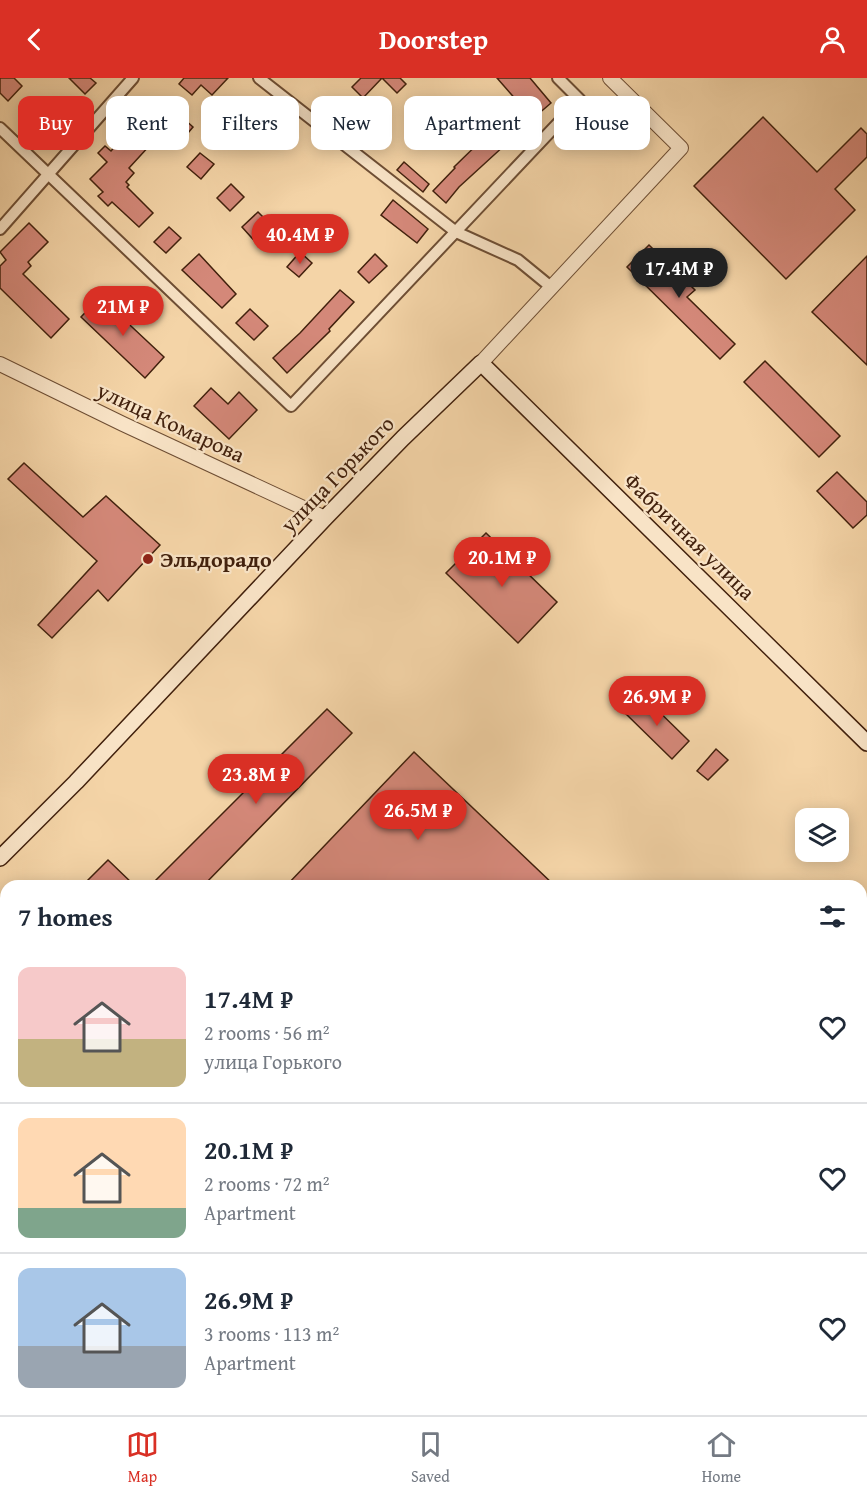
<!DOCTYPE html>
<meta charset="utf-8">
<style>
:root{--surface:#fff;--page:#f6f6f7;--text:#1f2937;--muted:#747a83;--line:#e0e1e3;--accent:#d93025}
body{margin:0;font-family:"Gentium Book Plus",serif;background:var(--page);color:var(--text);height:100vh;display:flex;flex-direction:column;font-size:22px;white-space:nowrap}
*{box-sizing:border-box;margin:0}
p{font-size:20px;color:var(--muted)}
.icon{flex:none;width:33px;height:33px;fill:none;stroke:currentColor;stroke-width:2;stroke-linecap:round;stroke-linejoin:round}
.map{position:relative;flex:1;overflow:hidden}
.sheet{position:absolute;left:0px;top:802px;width:867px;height:536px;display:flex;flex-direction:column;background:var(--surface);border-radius:18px 18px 0 0;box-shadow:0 3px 15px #0003}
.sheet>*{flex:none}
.hud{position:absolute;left:18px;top:18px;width:831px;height:54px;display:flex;gap:12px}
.tools{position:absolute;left:795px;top:730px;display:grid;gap:12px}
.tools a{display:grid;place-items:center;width:54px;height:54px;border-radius:12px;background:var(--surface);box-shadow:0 3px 15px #0003;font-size:30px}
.price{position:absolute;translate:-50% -51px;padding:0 14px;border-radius:21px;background:var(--accent);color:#fff;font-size:20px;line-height:39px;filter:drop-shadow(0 2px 3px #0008)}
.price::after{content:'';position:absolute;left:50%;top:36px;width:18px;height:14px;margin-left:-9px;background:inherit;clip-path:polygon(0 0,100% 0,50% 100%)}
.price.current{background:#222;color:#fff}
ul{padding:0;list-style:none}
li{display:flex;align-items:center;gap:18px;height:150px;padding:0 18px}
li+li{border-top:2px solid var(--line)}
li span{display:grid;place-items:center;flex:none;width:168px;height:120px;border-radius:12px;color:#555}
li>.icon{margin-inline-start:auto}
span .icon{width:72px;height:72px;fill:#fffc;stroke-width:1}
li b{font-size:26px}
h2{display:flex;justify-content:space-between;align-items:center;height:72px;padding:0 18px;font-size:26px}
.tag{padding:0 21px;border-radius:12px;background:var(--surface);box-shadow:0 3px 15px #0003;font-size:21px;line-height:54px}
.tag.current{background:var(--accent);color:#fff}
header{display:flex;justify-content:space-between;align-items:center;height:78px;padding:0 18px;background:var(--accent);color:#fff;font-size:27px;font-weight:700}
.tab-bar{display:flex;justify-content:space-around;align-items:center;height:84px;border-top:2px solid var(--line);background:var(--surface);font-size:16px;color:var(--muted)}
.tab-bar a{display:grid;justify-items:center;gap:3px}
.tab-bar .current{color:var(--accent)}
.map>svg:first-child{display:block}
.green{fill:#c0bb84;stroke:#816e48;stroke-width:1.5}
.building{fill:#d48879;stroke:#42210d;stroke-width:1.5}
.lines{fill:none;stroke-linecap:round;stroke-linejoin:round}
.minor-casing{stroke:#6e4e34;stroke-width:14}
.tertiary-casing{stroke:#6e4e34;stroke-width:16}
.secondary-casing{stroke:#42210d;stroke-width:18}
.minor{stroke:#f8e3c6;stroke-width:10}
.tertiary{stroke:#f8e3c6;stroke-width:14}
.secondary{stroke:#f8e3c6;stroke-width:15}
.rail-casing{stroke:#42210d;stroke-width:6}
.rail{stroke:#f8e3c6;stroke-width:4;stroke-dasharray:11;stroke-linecap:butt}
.poi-dot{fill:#8f2418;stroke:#f8e3c6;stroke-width:2}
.labels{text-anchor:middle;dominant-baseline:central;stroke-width:4.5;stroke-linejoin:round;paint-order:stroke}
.street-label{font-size:22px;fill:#42210d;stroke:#f8e3c6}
.poi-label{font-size:22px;font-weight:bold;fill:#42210d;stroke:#f8e3c6;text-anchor:start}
</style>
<header><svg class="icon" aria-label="back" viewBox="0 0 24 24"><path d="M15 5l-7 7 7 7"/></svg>Doorstep<svg class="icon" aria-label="person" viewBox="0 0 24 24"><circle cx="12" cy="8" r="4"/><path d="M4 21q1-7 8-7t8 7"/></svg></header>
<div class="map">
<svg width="867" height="1337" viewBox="0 0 867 1337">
<rect width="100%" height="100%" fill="#f4d4a7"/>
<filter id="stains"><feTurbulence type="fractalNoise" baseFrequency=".00333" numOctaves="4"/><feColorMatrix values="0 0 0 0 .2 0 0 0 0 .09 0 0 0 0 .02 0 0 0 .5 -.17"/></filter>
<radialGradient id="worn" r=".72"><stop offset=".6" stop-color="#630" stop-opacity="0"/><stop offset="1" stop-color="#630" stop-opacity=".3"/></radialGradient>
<!-- green -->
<path class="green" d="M0,840L6,846V850L2,854L6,857V884L0,890Z"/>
<!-- building -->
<g class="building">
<path d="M0,0H14L22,8L8,23L0,15Z"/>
<path d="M69,0H90L96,5L85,16Z"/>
<path d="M184,0H228L212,17L201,7L192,17L179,6Z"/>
<path d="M361,0H400L406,6L397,15L382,0L363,20L352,9Z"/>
<path d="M497,0H530L551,25L529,44L515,27L518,24Z"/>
<path d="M163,22L193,49L177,68L162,54L129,90L134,95L126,104L129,107L127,109L153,135L139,149L112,124L108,128L98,118L103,114L90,101L107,84L98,75L105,68L111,73L136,45L139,48Z"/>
<path d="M43,23L56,37L36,55L24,42Z"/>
<path d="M421,28L439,46L423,62L405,44Z"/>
<path d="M763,39L817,94L861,50L867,56V79L835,111L855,132L786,201L694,108Z"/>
<path d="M493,51L506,66L459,109L446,125L433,113L455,90L454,89Z"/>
<path d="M200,75L214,86L201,101L187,89Z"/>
<path d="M404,84L429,106L423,114L397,92Z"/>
<path d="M231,106L244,119L230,133L217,120Z"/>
<path d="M393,122L428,151L417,165L381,137Z"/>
<path d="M258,134L276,152L259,168L242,149Z"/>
<path d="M29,145L48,164L28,184L31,188L23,196L69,241L51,260L0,210V188L6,182L0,174Z"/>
<path d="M169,149L181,160L166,175L154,164Z"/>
<path d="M649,167L695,212L687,219L735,266L720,281L627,189Z"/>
<path d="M300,174L312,185L299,199L287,189Z"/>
<path d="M199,176L236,216L222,230L182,192Z"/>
<path d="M375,176L387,188L369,205L358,194Z"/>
<path d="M867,178V287L812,234Z"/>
<path d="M340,212L354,224L329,251L330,253L287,295L273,280L300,255Z"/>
<path d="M100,219L164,279L145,300L81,239Z"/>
<path d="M250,231L268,248L254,262L236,245Z"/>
<path d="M765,283L840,358L819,379L744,304Z"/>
<path d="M211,310L228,326L239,314L257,332L229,361L194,328Z"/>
<path d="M24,385L83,439L106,418L160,467L108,523L98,512L52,560L38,547L97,483L8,401Z"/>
<path d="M837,394L867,424V437L853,450L817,413Z"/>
<path d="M486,455L557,524L518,565L446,495Z"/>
<path d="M642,617L689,663L672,681L625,635Z"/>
<path d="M327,631L352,655L203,808H150Z"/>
<path d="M716,671L728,682L708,702L697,693Z"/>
<path d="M414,674L555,808H286Z"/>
<path d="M108,782L135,808H82Z"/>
</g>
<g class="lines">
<!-- minor casing -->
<g class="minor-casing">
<g id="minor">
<path d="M259,0L456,154L518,182L551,209"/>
<path d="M0,50L291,328L580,22L558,0"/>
<path d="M0,151L133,0"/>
</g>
</g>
<!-- tertiary casing -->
<g class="tertiary-casing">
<g id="tertiary">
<path d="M481,285L681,70L610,0"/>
<path d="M0,286L123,346L325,440"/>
</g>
</g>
<!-- secondary casing -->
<g class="secondary-casing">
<path id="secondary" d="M0,780L76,704L325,440L403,360L481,285L867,665"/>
</g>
<!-- minor -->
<use href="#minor" class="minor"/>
<!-- tertiary -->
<use href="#tertiary" class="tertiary"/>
<!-- secondary -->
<use href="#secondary" class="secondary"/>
<!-- rail casing -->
<g class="rail-casing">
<g id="rail">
<path d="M861,1118L867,1126"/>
<path d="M390,1332L395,1337"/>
</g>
</g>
<!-- rail -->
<use href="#rail" class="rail"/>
</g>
<!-- markers -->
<circle class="poi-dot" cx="148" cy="481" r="6"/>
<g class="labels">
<!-- street labels -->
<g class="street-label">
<text transform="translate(171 344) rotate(25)">улица Комарова</text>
<text transform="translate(337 396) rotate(-46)">улица Горького</text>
<text transform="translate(690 458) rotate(44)">Фабричная улица</text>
</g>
<!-- poi labels -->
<g class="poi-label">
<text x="160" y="481">Эльдорадо</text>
</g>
</g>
<rect width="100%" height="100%" filter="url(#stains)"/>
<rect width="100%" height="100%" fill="url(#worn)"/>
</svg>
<div class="tools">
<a><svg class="icon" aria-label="layers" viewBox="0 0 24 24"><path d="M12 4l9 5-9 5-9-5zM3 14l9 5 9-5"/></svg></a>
</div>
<b class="price" style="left:300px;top:187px">40.4M ₽</b>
<b class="price current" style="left:679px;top:221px">17.4M ₽</b>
<b class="price" style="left:123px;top:259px">21M ₽</b>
<b class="price" style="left:502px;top:510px">20.1M ₽</b>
<b class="price" style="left:657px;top:649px">26.9M ₽</b>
<b class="price" style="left:256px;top:727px">23.8M ₽</b>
<b class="price" style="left:418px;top:763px">26.5M ₽</b>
<div class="hud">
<a class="tag current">Buy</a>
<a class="tag">Rent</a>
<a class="tag">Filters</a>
<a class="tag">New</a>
<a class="tag">Apartment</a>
<a class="tag">House</a>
</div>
<section class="sheet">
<h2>7 homes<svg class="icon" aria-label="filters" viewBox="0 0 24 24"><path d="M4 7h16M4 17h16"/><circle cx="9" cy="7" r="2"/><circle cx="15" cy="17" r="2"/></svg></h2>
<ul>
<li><span style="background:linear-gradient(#f6c9c9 60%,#c2b280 0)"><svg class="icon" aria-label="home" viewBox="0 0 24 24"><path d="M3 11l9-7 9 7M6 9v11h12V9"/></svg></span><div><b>17.4M ₽</b><p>2 rooms · 56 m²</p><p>улица Горького</p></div><svg class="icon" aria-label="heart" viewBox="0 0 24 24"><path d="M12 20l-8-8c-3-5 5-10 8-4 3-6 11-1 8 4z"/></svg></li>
<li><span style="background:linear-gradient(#ffd9b3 75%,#7fa58c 0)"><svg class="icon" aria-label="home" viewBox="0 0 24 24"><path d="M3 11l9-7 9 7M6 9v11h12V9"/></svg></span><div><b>20.1M ₽</b><p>2 rooms · 72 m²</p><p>Apartment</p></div><svg class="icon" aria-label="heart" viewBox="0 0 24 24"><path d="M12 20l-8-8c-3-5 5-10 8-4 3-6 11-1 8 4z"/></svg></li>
<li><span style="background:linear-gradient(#a9c7e8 65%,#9aa5b1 0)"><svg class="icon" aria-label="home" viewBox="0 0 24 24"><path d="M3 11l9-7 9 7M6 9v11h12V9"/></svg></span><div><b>26.9M ₽</b><p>3 rooms · 113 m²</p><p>Apartment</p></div><svg class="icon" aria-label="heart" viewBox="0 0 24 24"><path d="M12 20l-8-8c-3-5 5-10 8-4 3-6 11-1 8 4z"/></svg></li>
</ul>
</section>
</div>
<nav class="tab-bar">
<a class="current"><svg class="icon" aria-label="map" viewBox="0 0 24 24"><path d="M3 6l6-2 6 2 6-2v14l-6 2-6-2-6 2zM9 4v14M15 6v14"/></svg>Map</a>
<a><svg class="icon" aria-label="saved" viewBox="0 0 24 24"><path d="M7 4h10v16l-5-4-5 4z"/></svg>Saved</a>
<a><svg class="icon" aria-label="home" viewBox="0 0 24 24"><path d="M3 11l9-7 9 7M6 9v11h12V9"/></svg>Home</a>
</nav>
